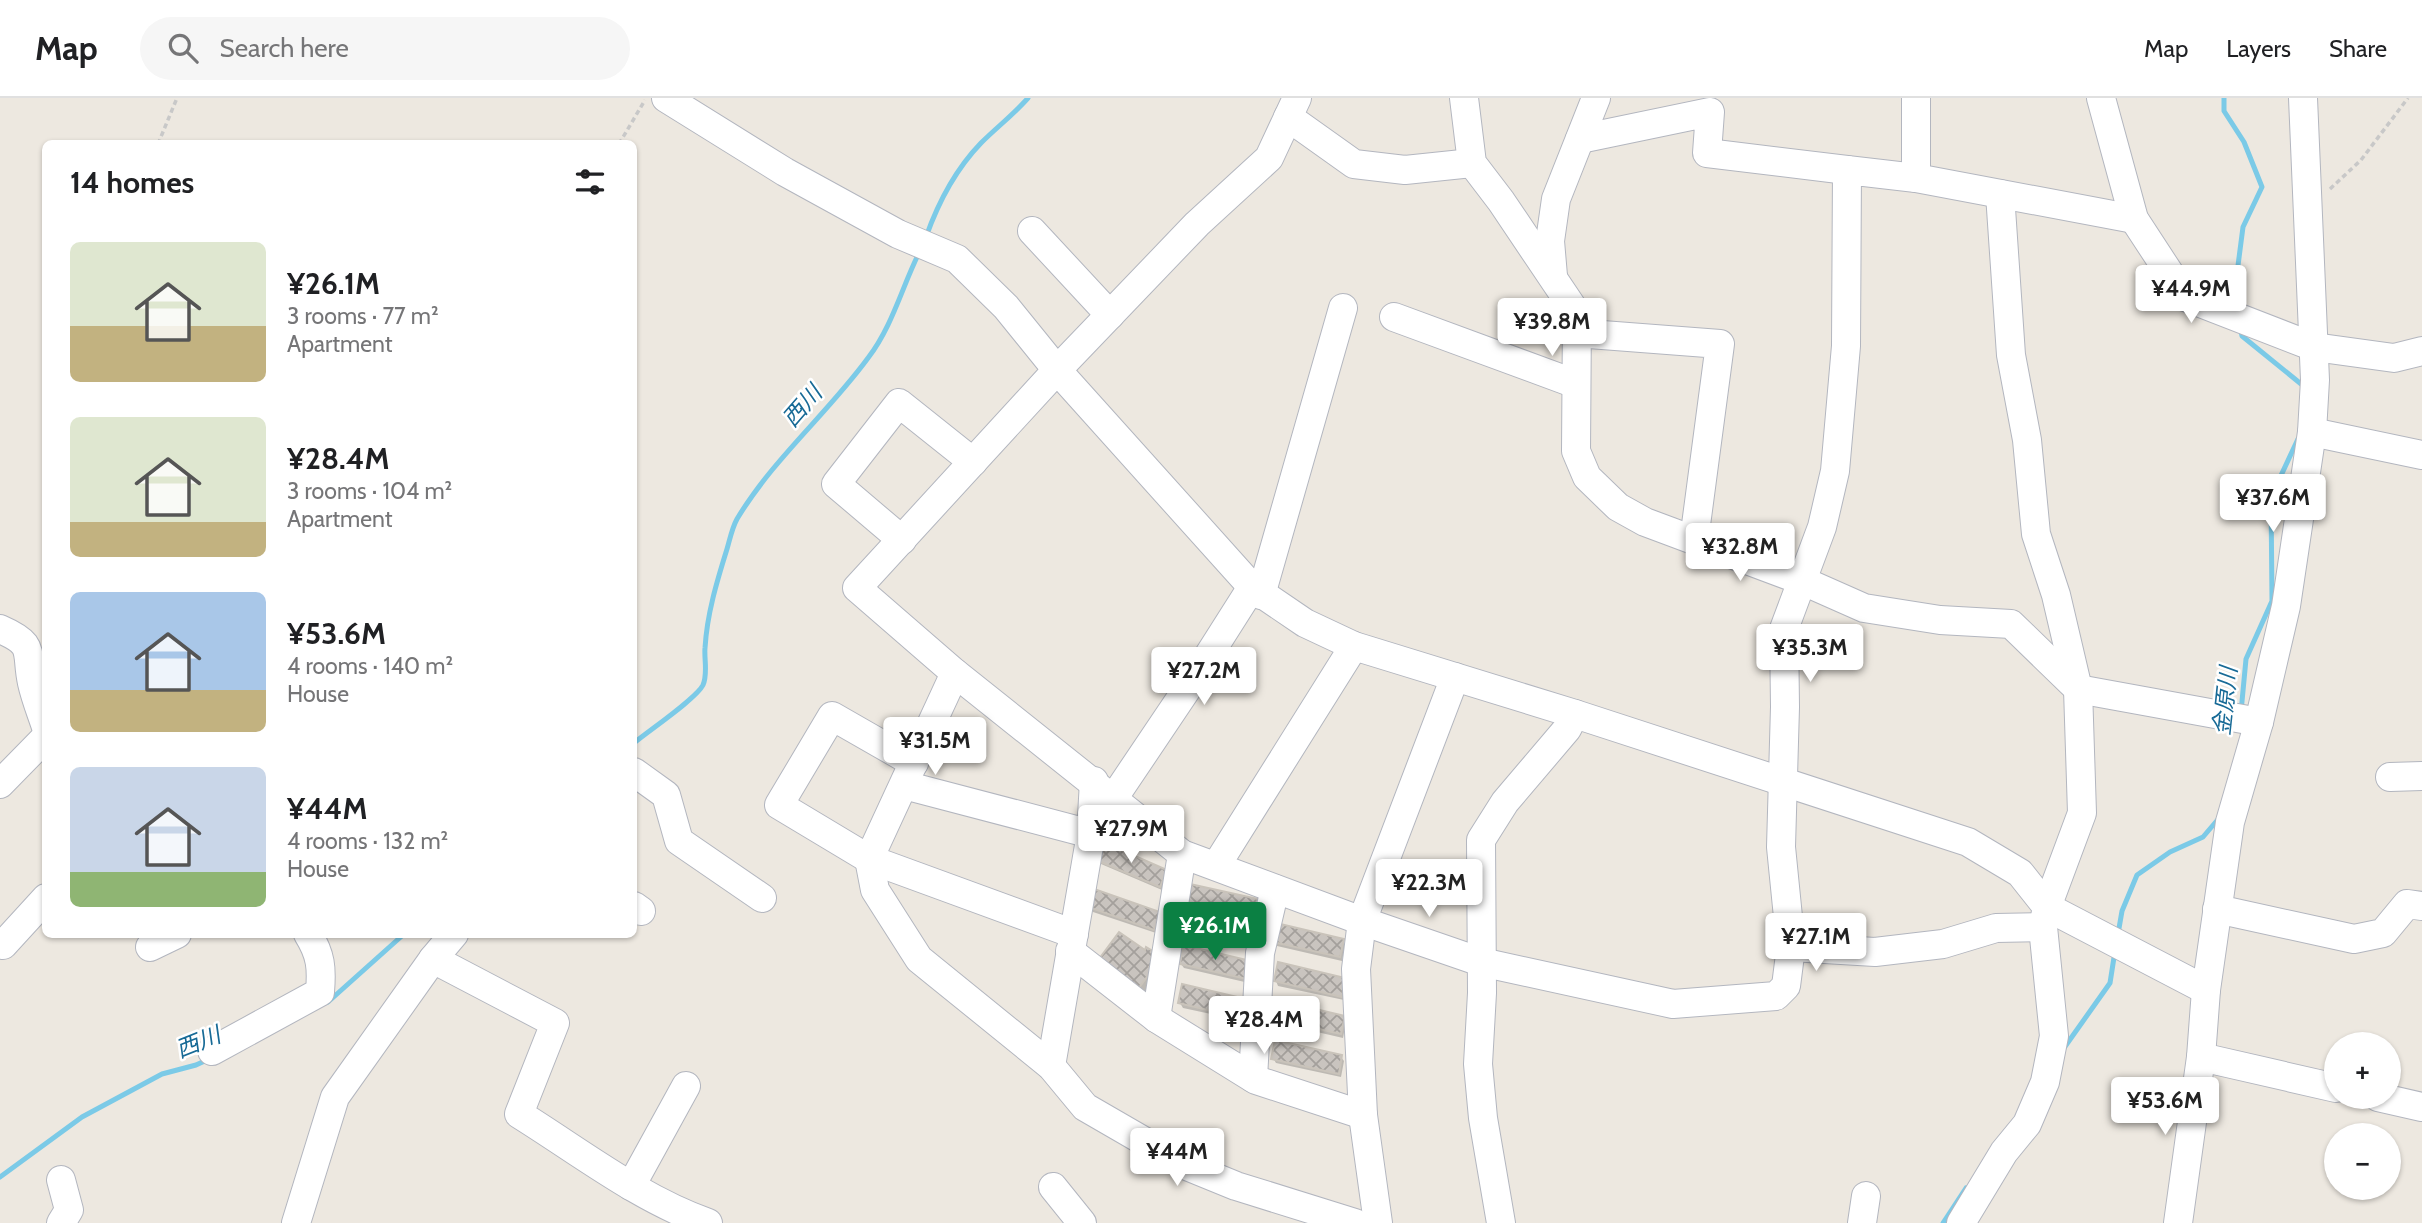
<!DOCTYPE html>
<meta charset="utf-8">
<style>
:root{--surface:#fff;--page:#f6f6f6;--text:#202124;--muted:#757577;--line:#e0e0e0;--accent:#0b8043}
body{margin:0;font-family:Cabin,"Noto Sans JP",sans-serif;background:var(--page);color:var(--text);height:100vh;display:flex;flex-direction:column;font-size:26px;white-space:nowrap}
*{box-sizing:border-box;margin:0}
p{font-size:23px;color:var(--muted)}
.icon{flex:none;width:38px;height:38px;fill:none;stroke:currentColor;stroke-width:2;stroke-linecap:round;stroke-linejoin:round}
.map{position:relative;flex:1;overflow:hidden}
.sheet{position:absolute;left:42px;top:42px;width:595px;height:798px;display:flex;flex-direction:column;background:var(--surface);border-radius:10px;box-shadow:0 2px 5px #0004}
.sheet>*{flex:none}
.fabs{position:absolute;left:2324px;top:934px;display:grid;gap:14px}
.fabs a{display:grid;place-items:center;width:77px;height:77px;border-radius:50%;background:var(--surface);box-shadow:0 2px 5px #0004;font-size:35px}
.price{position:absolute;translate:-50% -60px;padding:0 16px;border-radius:7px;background:#fff;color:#222;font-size:23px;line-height:46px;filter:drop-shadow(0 2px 4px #0008)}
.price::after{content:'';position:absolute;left:50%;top:42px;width:21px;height:16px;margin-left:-10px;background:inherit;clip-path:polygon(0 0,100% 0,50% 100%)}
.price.current{background:var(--accent);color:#fff}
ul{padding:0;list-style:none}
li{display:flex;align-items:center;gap:21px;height:175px;padding:0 28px}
li span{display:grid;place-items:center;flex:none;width:196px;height:140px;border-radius:10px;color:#555}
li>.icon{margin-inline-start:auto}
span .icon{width:84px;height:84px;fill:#fffc;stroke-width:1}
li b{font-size:30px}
h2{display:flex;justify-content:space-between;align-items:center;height:84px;padding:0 28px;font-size:30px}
header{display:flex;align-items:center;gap:42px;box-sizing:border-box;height:98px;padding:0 35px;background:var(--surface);border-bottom:2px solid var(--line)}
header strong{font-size:33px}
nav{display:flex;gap:38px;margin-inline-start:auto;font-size:24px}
.search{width:490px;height:63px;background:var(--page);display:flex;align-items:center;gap:18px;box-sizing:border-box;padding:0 24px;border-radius:38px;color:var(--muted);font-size:26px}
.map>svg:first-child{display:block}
.shadow{fill:#0003}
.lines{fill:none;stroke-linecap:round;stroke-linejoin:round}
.stream{stroke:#7bcae7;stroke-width:5}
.building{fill:url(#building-cross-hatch);stroke:#c9c3ba;stroke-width:2}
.minor-casing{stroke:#b3b6bf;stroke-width:30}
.path{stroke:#c8c8c8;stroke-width:3.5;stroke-dasharray:5 3.5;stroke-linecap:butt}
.minor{stroke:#fff;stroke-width:28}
.labels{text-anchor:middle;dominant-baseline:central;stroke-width:5;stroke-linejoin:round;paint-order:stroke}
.water-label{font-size:23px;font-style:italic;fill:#176a96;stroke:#fff}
</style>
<header>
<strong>Map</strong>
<div class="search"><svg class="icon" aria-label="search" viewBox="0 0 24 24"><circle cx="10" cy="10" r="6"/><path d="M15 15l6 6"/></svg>Search here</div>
<nav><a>Map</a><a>Layers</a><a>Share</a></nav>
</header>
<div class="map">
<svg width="2422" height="1125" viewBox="0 0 2422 1125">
<defs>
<pattern id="building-cross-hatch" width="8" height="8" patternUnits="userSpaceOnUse" patternTransform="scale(1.75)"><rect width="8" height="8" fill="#c9c4bf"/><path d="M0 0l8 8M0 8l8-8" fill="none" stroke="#a4a09c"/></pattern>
</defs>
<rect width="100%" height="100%" fill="#ede8e0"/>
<!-- shadow -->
<g class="shadow">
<path d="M1098,762L1166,773L1162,792L1101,766Z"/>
<path d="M1257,803L1259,807L1256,824L1191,809L1188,805Z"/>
<path d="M1090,809L1158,815L1156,835L1093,814Z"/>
<path d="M1343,842L1345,847L1342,863L1277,848L1275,844Z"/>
<path d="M1145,855L1155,856L1147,906L1110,876Z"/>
<path d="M1250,864L1249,885L1184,870L1181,866Z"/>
<path d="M1344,882V902L1278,888L1276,883Z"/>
<path d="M1248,904V924L1183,910L1180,905Z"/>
<path d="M1344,919L1346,924L1343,940L1278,925L1276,921Z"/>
<path d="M1341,959L1344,963L1341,979L1276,965L1273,960Z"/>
</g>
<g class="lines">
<!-- stream -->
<g class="stream">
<path d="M2224,0V13L2244,44L2262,89L2243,129L2233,206"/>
<path d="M926,139C938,105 955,72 981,45C996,30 1013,17 1028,0"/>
<path d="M2240,229L2242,238L2306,290"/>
<path d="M2241,614L2246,561L2272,503L2271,399L2298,341"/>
<path d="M634,645C648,633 696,601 703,587C708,576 704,561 705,550C707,516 717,483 727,451C730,441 732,430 737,421C773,361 827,316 868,260C892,229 902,189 919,155"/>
<path d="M2118,836L2122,813L2137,777L2170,754L2203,739L2220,719"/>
<path d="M328,904L404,836"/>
<path d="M2064,950L2110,885L2115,853"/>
<path d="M0,1079L82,1019L162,976L196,967L209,961"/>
<path d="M1943,1125L1966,1090"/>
</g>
</g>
<!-- building -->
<g class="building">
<path d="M1103,744L1167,772L1160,789L1096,762Z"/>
<path d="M1190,786L1258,801L1254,820L1187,805Z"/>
<path d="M1094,791L1160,814L1154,832L1088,809Z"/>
<path d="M1276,825L1344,841L1340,859L1273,844Z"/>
<path d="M1119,834L1145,852L1146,849L1156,855V861L1149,869L1152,872L1138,891L1099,861Z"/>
<path d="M1183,847L1251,863L1247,881L1180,866Z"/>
<path d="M1278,864L1345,880L1342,899L1274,883Z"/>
<path d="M1182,886L1250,902L1246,921L1178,905Z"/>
<path d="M1277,902L1345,918L1341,936L1274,921Z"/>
<path d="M1275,942L1342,957L1339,976L1271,961Z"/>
</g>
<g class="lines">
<!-- minor casing -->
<g class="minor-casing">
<g id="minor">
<path d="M666,0L785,74L898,136L957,161L1006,209L1057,272L1252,489L1305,525L1354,548L1575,616L1968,744L2020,775L2047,809L2206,892"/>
<path d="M1297,0L1269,60L1197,126L1057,272L857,490L955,575L1182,756L1362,823L1481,864L1673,906L1776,898L1786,888L1791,849"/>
<path d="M1464,0L1472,65L1501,103L1577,216L1576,353L1587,379L1618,409L1645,424L1803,483L1864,510L1940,522L2011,526L2078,591L2259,624"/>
<path d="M1916,0V80"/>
<path d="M2101,0L2134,121L2185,199L2314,249L2394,260L2422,253"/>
<path d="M1288,19L1354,66L1405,72L1472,65"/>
<path d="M1580,41L1710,14L1707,55L1847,72"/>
<path d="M1032,133L1110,217"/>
<path d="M1553,178L1550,143L1556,101L1596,0"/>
<path d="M1394,219L1576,286"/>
<path d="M1576,235L1720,246L1694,442"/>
<path d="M2312,334L2422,357"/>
<path d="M902,442L836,386L899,305L973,364"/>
<path d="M1261,497L1343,210"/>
<path d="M0,531C37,547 25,553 32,585C35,599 41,614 46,629"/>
<path d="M955,575L869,761L875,792L919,861L1051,968L1085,1009L1187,1068L1236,1088L1355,1125"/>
<path d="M914,665L832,618L779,707L869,761L1074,836"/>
<path d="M634,674L666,697L679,743L762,800"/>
<path d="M2390,679L2422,678"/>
<path d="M0,686L46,639"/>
<path d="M904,687L1091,736"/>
<path d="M1113,701L1193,582L1252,489"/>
<path d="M1216,768L1354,548"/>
<path d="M634,808L641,813"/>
<path d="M2217,811L2354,841L2383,835L2407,806L2422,808"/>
<path d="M2043,829L1996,830L1943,846L1875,854L1791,849L1781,749L1785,609L1784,531L1822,429L1835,373L1846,248L1847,72L1916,80L2134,121"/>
<path d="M0,844L3,847L46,800"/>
<path d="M150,849L177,836"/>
<path d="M1070,853L1156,920L1256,982L1363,1017"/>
<path d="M433,861L555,925L519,1016C580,1054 640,1101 708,1125"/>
<path d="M1156,920L1182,756"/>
<path d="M212,953L320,894C322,870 321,857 308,836"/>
<path d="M2201,959L2336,990"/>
<path d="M1051,968L1091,736L1094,683"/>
<path d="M1253,980L1260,855L1275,791"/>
<path d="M2378,999L2422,1009"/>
<path d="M631,1088L686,988"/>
<path d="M1053,1089L1082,1125"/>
<path d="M61,1125L69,1112L61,1082"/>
<path d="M296,1125L335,999L433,861L454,836"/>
<path d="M1378,1125L1363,1017L1356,871L1362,823L1455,579"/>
<path d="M1501,1125L1483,1020L1478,966L1482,895L1481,742L1505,704L1567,631L1575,616"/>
<path d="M1862,1125L1866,1098"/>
<path d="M1961,1125L2004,1054L2027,1026L2045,984L2054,938L2043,829L2047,809L2082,715L2078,591L2056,497L2036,436L2027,342L2011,257L2000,96"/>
<path d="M2178,1125L2201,959L2206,892L2230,724L2259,624L2286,508L2312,334L2315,282L2303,0"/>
</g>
</g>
<!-- path -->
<g class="path">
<path d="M158,46L177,0"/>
<path d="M619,46L645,2"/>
<path d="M2330,91L2361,62L2408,0"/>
</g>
<!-- minor -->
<use href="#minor" class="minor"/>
</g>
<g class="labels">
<!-- water labels -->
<g class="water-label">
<text transform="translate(802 308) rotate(-49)">西川</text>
<text transform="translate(2225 603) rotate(-84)">金原川</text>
<text transform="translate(198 944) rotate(-22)">西川</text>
</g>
</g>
</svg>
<div class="fabs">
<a>+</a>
<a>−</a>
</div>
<b class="price" style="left:2191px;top:227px">¥44.9M</b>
<b class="price" style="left:1552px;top:260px">¥39.8M</b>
<b class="price" style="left:2273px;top:436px">¥37.6M</b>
<b class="price" style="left:1740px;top:485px">¥32.8M</b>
<b class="price" style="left:1810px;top:586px">¥35.3M</b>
<b class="price" style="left:1204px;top:609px">¥27.2M</b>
<b class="price" style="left:935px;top:679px">¥31.5M</b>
<b class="price" style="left:1131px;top:767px">¥27.9M</b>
<b class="price" style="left:1429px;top:821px">¥22.3M</b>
<b class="price current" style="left:1215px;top:864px">¥26.1M</b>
<b class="price" style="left:1816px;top:875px">¥27.1M</b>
<b class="price" style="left:1264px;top:958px">¥28.4M</b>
<b class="price" style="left:2165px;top:1039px">¥53.6M</b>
<b class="price" style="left:1177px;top:1090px">¥44M</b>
<section class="sheet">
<h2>14 homes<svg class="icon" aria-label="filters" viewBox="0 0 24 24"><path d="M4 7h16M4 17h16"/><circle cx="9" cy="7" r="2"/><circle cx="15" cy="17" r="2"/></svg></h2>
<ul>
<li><span style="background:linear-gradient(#dfe7d0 60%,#c2b280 0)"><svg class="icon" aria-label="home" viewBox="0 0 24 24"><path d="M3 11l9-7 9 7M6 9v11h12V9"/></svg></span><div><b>¥26.1M</b><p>3 rooms · 77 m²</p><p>Apartment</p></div></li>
<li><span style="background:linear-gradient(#dfe7d0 75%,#c2b280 0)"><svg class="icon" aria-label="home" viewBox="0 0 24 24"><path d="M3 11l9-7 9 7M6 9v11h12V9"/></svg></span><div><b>¥28.4M</b><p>3 rooms · 104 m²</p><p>Apartment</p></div></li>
<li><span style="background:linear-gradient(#a9c7e8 70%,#c2b280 0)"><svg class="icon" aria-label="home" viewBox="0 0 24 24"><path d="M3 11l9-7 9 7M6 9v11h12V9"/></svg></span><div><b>¥53.6M</b><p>4 rooms · 140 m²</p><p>House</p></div></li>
<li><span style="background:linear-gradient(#c9d6e8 75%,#8fb573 0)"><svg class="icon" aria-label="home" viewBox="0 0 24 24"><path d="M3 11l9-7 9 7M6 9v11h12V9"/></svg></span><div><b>¥44M</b><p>4 rooms · 132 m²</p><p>House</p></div></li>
</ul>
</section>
</div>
